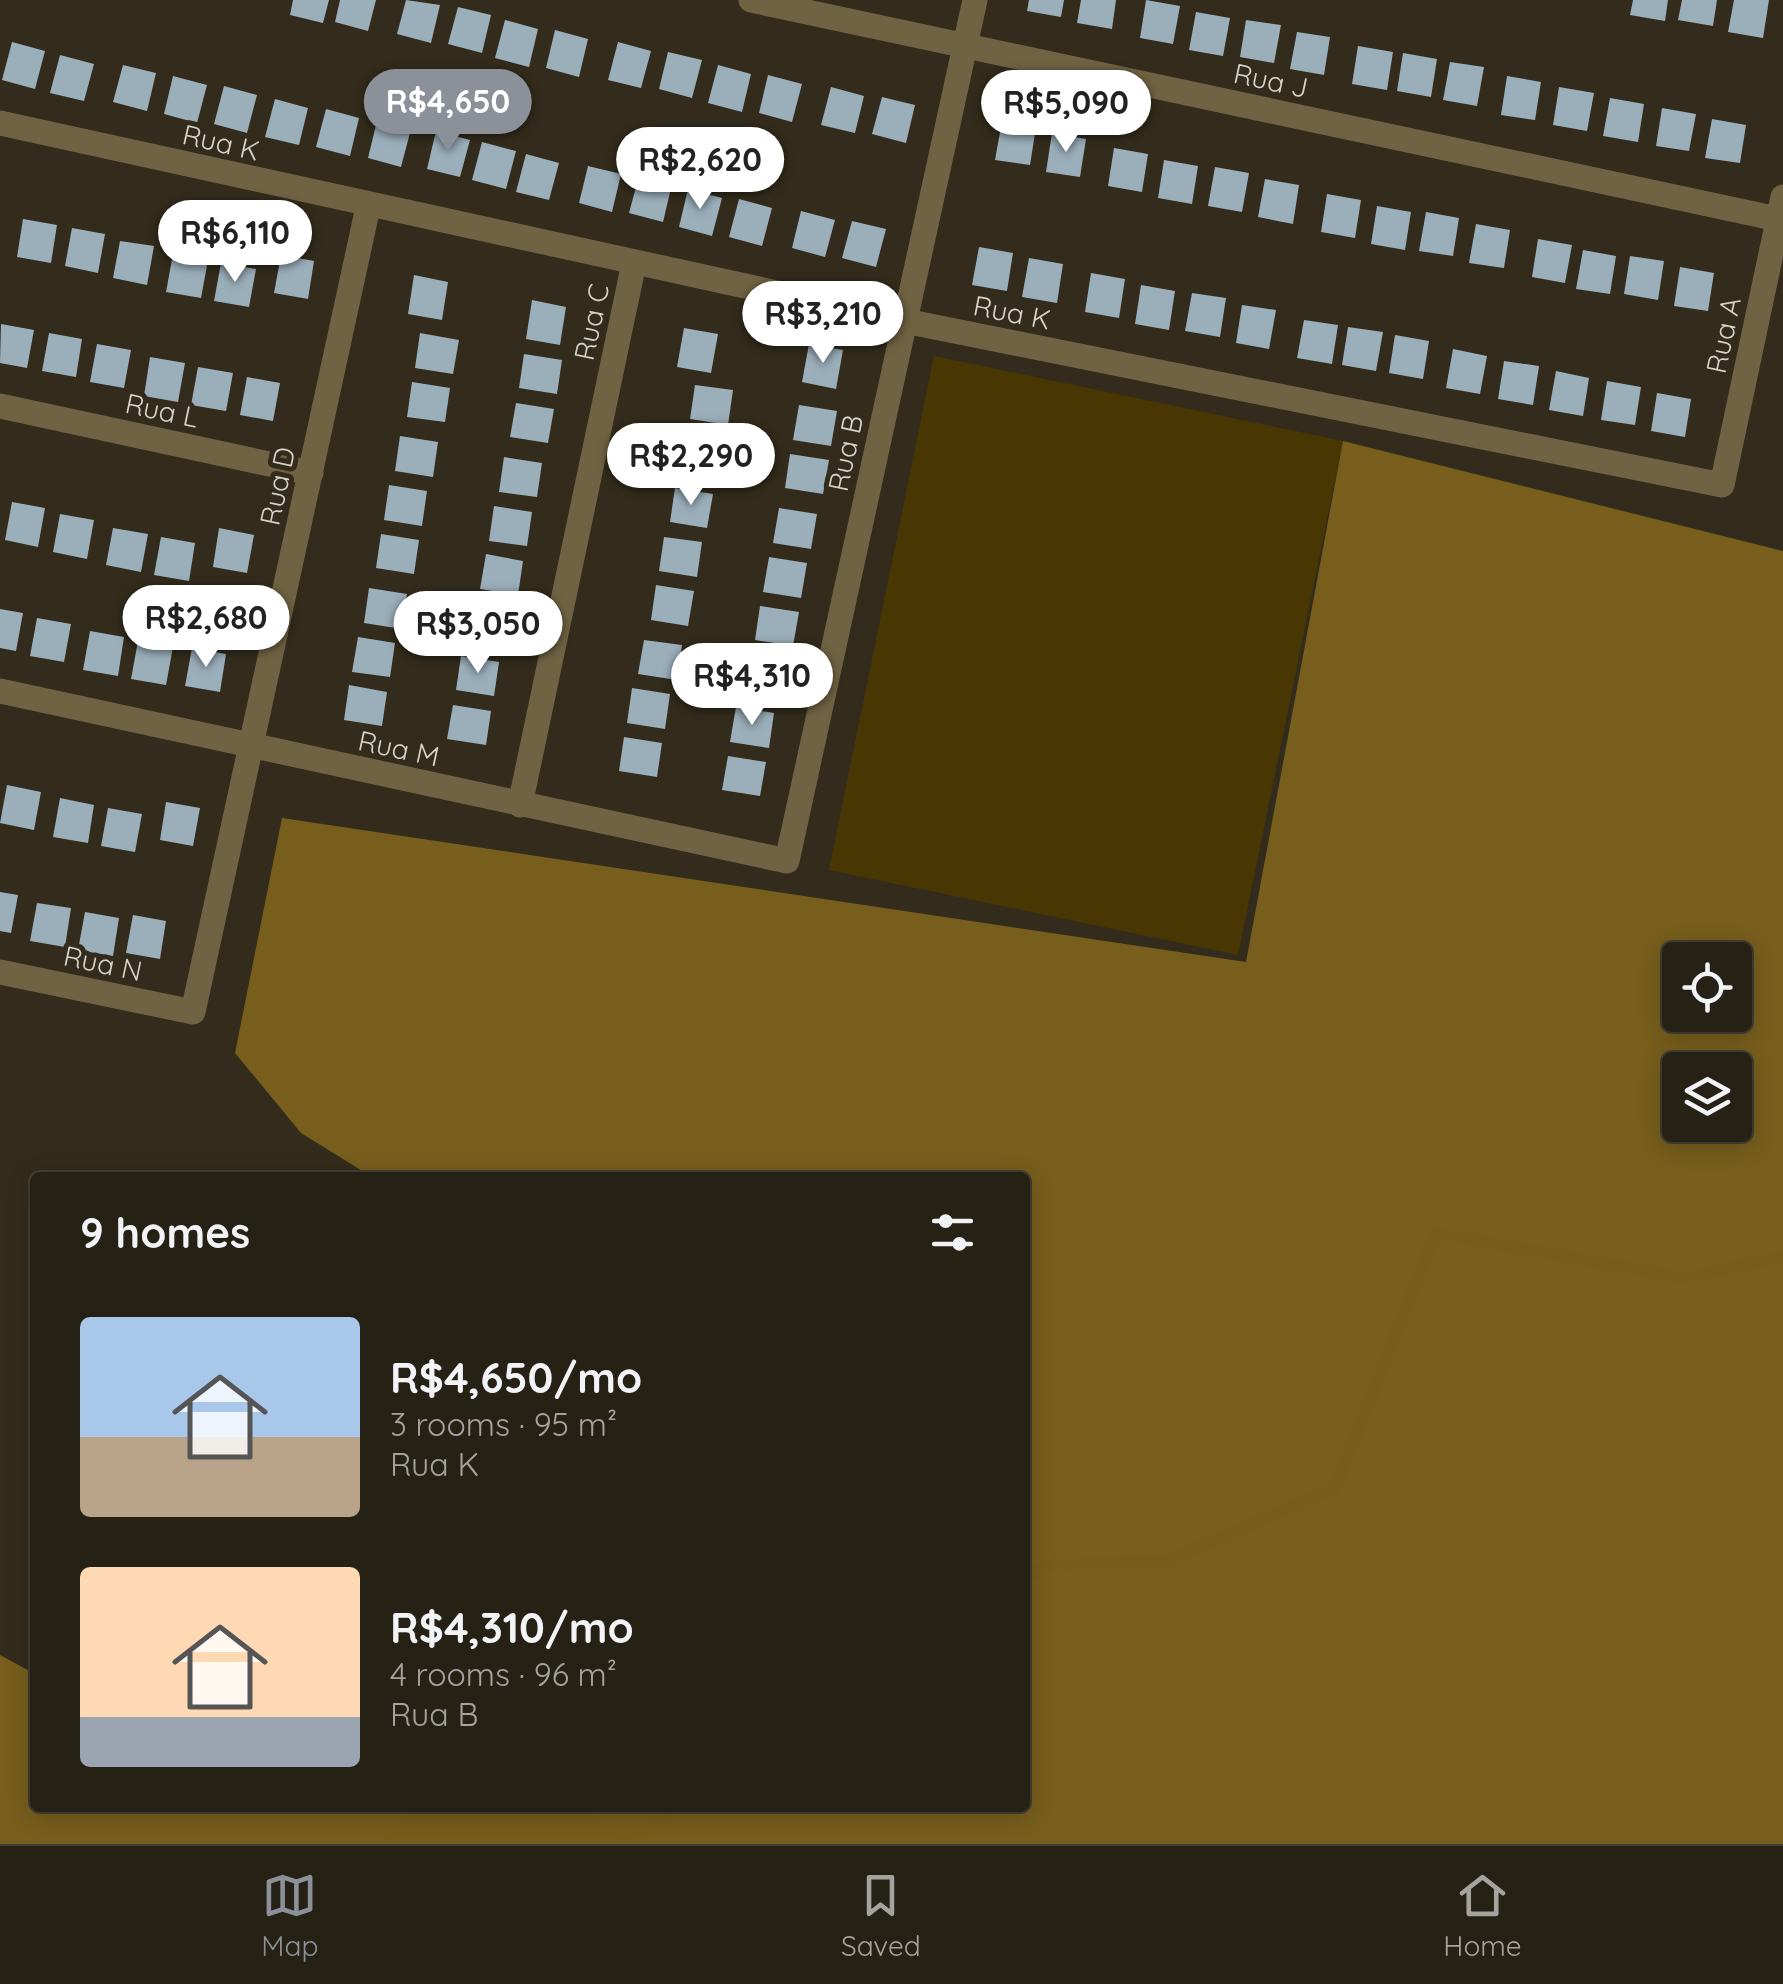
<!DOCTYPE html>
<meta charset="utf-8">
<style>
:root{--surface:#262115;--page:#322e22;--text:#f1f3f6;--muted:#a4a3a0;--line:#423e34;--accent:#8c9099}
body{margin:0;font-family:Quicksand,sans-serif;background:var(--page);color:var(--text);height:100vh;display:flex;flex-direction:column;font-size:38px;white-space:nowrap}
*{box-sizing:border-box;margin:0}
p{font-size:32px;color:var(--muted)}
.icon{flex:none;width:55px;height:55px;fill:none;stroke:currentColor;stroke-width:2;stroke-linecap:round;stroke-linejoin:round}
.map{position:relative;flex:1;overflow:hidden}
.side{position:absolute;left:30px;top:1172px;width:1000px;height:640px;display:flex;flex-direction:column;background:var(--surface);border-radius:10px;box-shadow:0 5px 25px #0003,0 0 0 2px var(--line)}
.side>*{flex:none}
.controls{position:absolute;left:1662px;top:942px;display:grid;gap:20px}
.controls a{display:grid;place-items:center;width:90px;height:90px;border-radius:10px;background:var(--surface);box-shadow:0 5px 25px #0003,0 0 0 2px var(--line);font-size:50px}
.price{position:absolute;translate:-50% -85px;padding:0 22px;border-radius:35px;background:#fff;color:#222;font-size:32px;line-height:65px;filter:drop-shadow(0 2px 5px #0008)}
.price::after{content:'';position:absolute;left:50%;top:60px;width:30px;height:22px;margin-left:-15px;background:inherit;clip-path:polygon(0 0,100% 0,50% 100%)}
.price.active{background:var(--accent);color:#fff}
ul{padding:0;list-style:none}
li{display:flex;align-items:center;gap:30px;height:250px;padding:0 50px}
li span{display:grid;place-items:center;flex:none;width:280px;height:200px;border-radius:10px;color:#555}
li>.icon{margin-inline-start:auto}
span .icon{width:120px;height:120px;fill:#fffc;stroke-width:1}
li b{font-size:42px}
h2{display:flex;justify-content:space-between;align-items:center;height:120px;padding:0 50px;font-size:42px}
.tab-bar{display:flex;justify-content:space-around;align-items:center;height:140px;border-top:2px solid var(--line);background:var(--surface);font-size:28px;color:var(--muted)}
.tab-bar a{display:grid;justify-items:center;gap:5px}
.tab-bar .active{color:var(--accent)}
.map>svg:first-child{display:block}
.green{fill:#493703}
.forest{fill:#775e1d;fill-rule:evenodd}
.water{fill:#765d1c}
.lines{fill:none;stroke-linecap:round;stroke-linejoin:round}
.stream{stroke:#765d1c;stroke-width:11}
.building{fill:#9bafbb}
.street{stroke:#706343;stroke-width:25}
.labels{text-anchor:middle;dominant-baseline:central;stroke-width:10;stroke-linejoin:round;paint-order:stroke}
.street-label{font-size:28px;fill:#d7d3c9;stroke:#332c1c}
</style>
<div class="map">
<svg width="1783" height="1844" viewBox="0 0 1783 1844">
<rect width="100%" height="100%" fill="#332c1c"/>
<!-- green -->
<path class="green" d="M934,356L1343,441L1238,955L829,870Z"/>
<!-- forest -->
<path class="forest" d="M1343,441L1783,551V1844H0V1655L35,1674V1808H1025V1178L372,1177L301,1133L235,1053L282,818L1246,962ZM1680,960H1735V1015H1680ZM1680,1070H1735V1125H1680Z"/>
<!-- water -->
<path class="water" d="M408,1808H584L631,1844H381Z"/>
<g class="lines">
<!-- stream -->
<g class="stream">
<path d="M1025,1580L1045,1565L1167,1561L1335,1488L1436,1233L1685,1278L1783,1256"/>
<path d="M619,1844L680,1808"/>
</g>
</g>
<!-- building -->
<g class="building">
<path d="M293,0H329L323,23L290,15Z"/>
<path d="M340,0H376L368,31L335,22Z"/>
<path d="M406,0L440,5L431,43L397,34Z"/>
<path d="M1029,0H1064L1061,17L1027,11Z"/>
<path d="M1081,0H1116L1112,29L1077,23Z"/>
<path d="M1146,0L1180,6L1173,44L1140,38Z"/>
<path d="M1633,0H1668L1665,21L1630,15Z"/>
<path d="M1682,0H1717L1713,26L1678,20Z"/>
<path d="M1734,0H1769L1763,38L1728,32Z"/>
<path d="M458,7L491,15L482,53L448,44Z"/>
<path d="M1196,12L1230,18L1223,56L1189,50Z"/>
<path d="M505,20L538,29L529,67L495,58Z"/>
<path d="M1246,20L1281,25L1274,63L1240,57Z"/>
<path d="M555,30L588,39L579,77L546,68Z"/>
<path d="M1297,32L1330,37L1324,75L1290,69Z"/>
<path d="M12,42L45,51L35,89L2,80Z"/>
<path d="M618,42L651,51L641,88L608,80Z"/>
<path d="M1358,46L1393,52L1387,90L1352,84Z"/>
<path d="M668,52L702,60L692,98L659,89Z"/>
<path d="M1403,53L1437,59L1431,97L1397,91Z"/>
<path d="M60,55L94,64L84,101L50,93Z"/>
<path d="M1450,62L1484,67L1477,106L1443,100Z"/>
<path d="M123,65L156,73L147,111L113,102Z"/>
<path d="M718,65L751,74L742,112L708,103Z"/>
<path d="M768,75L802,84L792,122L759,113Z"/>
<path d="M173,76L207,85L197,123L164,114Z"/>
<path d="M1507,76L1541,82L1535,120L1501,115Z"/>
<path d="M224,86L257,95L247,133L214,124Z"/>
<path d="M831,87L864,96L855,133L821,125Z"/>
<path d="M1559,87L1594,93L1587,131L1553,125Z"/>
<path d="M882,97L915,105L906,143L872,134Z"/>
<path d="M1610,98L1644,104L1638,142L1603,136Z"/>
<path d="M275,99L308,108L299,145L265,137Z"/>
<path d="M1662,108L1696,114L1689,151L1656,146Z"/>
<path d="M326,109L359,118L350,156L316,147Z"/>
<path d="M1712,119L1746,125L1740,163L1705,158Z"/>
<path d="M377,121L411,129L401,167L368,158Z"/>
<path d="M1002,121L1036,127L1030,165L995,160Z"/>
<path d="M436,131L470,140L460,177L427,169Z"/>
<path d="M1052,133L1086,139L1080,177L1046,172Z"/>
<path d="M482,142L516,151L506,189L472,180Z"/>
<path d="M1114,148L1148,154L1142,192L1108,186Z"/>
<path d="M526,154L559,163L549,200L516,192Z"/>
<path d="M1164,160L1198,166L1192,204L1158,198Z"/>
<path d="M588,166L621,174L612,212L579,203Z"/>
<path d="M1215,167L1249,173L1242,212L1208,206Z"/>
<path d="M639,176L672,184L663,222L629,213Z"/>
<path d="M1265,179L1299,185L1293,224L1258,217Z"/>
<path d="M688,189L722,198L712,236L679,227Z"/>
<path d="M1327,194L1361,200L1355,238L1321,232Z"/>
<path d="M739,199L772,208L762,246L729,237Z"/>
<path d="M1377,206L1411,212L1405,250L1371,244Z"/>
<path d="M801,211L835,220L825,257L792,248Z"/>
<path d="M1426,212L1459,218L1453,256L1419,251Z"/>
<path d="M23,219L57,225L51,263L17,257Z"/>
<path d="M852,221L886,229L876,267L842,258Z"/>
<path d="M1476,224L1510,230L1504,268L1469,263Z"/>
<path d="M72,228L105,234L98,273L65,266Z"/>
<path d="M1538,239L1572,245L1565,283L1532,277Z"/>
<path d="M120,241L154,246L147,285L113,278Z"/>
<path d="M979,247L1013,253L1007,291L972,285Z"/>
<path d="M1583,250L1616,256L1610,294L1576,289Z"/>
<path d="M173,254L208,260L201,298L166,292Z"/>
<path d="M281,255L314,261L308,299L274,293Z"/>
<path d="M1630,256L1664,261L1658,300L1624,294Z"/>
<path d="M1029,258L1063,264L1057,303L1022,297Z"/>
<path d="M221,263L256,269L249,307L214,301Z"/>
<path d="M1680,267L1714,273L1708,311L1674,306Z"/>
<path d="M1091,273L1125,279L1119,318L1085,312Z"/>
<path d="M414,275L448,282L442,320L408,314Z"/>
<path d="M1141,285L1175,291L1169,330L1135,324Z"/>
<path d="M1192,293L1226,298L1220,337L1185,331Z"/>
<path d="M532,300L566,307L560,345L526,339Z"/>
<path d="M1242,305L1276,310L1269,349L1236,343Z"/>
<path d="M1304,320L1338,325L1332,364L1297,358Z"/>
<path d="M1,324L34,330L27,368L0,363Z"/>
<path d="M1348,327L1383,332L1376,371L1342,365Z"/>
<path d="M684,328L718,334L711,373L677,367Z"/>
<path d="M49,333L82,339L76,377L42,371Z"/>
<path d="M420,333L459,340L453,374L415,368Z"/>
<path d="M1395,335L1429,341L1423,379L1389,373Z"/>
<path d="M97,344L131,350L124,388L90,382Z"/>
<path d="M809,344L843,350L836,389L802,382Z"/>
<path d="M1453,349L1487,356L1480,394L1446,388Z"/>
<path d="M524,354L562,360L557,394L519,388Z"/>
<path d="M150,357L185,363L178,402L144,396Z"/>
<path d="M1504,361L1539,366L1533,405L1498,399Z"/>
<path d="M198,367L233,373L226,411L191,405Z"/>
<path d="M1556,371L1589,378L1583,416L1549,410Z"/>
<path d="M247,377L280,383L273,421L240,415Z"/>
<path d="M1607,381L1641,387L1635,425L1601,420Z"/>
<path d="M412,382L450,388L445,422L407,417Z"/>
<path d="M695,385L733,390L728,425L690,419Z"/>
<path d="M1657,393L1691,399L1685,437L1651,431Z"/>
<path d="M516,403L554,409L548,443L510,437Z"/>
<path d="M799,405L837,411L831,446L793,440Z"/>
<path d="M687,433L725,439L720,474L682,468Z"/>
<path d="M400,436L438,442L433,477L395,471Z"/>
<path d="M790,454L829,460L823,494L785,488Z"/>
<path d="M504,457L542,463L537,497L499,492Z"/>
<path d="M389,485L427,491L422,526L384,520Z"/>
<path d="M675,488L713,494L707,528L670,522Z"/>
<path d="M12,502L45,508L38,547L5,540Z"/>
<path d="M494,506L532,512L527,546L489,541Z"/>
<path d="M779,508L817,514L811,549L773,543Z"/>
<path d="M60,514L94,520L87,559L53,552Z"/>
<path d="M113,528L148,534L141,572L106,565Z"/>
<path d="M219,528L254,535L247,573L213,567Z"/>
<path d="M381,534L419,540L414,574L376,568Z"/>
<path d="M161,537L195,543L189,581L154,575Z"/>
<path d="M664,537L702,542L697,577L659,571Z"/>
<path d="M486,554L523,561L518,595L480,589Z"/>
<path d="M769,557L807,563L801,598L763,592Z"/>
<path d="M656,585L694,591L688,626L651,620Z"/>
<path d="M369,588L407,594L402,629L364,623Z"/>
<path d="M760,606L799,612L793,646L755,640Z"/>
<path d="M0,609L23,613L16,651L0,648Z"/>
<path d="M474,609L512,615L507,649L469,644Z"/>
<path d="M37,618L71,624L64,662L30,656Z"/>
<path d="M90,631L124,637L118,676L83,670Z"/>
<path d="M358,637L395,643L390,677L352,672Z"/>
<path d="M644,640L682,645L677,680L638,674Z"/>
<path d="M138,641L173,647L166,685L131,679Z"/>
<path d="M192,648L226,654L220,692L185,686Z"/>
<path d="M461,656L499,662L494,696L456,690Z"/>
<path d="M749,660L787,666L781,701L743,695Z"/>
<path d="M349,685L387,692L382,726L344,720Z"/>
<path d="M632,688L670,694L665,729L627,723Z"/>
<path d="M453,705L491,711L486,745L447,739Z"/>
<path d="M736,707L774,713L769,748L730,742Z"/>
<path d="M624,737L662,743L657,777L619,771Z"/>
<path d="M728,756L766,762L760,796L722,790Z"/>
<path d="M7,785L41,792L34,830L0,823Z"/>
<path d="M60,798L94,805L88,843L53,837Z"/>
<path d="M166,802L200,808L193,846L160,840Z"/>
<path d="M108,808L142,814L135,852L101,846Z"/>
<path d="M0,892L18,895L11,933L0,931Z"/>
<path d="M37,903L71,908L65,947L30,941Z"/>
<path d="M85,912L119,918L113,956L78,950Z"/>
<path d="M133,915L166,921L160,959L126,953Z"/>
</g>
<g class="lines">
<!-- street -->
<g class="street">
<path d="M751,0L1778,219"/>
<path d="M0,123L905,321L1722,485L1783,197"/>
<path d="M0,406L311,473"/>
<path d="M0,691L787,861L975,0"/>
<path d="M520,805L634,263"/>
<path d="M0,972L193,1012L368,207"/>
</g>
</g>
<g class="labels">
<!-- street labels -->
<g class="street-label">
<text transform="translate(1271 80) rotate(12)">Rua J</text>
<text transform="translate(221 142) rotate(13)">Rua K</text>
<text transform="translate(1012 312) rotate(11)">Rua K</text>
<text transform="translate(591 322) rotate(-78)">Rua C</text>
<text transform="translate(1723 335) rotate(-78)">Rua A</text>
<text transform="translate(162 410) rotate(12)">Rua L</text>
<text transform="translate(845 453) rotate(-78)">Rua B</text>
<text transform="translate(277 486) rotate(-78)">Rua D</text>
<text transform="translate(399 748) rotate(12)">Rua M</text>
<text transform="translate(103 963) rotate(12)">Rua N</text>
</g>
</g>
</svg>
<div class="controls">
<a><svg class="icon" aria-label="locate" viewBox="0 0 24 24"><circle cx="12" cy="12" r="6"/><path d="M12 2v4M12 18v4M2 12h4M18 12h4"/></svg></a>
<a><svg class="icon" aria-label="layers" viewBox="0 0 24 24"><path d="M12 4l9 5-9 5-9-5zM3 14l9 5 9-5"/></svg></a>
</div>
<b class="price active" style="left:448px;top:154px">R$4,650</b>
<b class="price" style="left:1066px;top:155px">R$5,090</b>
<b class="price" style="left:700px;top:212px">R$2,620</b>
<b class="price" style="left:235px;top:285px">R$6,110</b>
<b class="price" style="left:823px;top:366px">R$3,210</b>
<b class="price" style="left:691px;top:508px">R$2,290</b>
<b class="price" style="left:206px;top:670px">R$2,680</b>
<b class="price" style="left:478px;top:676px">R$3,050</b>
<b class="price" style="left:752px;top:728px">R$4,310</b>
<section class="side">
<h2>9 homes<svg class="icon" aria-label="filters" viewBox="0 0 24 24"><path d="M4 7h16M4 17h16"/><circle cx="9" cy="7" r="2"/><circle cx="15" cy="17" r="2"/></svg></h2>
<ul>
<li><span style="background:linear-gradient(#a9c7e8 60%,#b9a48a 0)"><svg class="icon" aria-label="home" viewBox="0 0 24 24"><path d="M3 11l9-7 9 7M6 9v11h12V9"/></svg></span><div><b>R$4,650/mo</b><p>3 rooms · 95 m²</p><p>Rua K</p></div></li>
<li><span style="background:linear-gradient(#ffd9b3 75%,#9aa5b1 0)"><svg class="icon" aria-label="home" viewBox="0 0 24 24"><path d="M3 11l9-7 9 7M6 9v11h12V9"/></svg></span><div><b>R$4,310/mo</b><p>4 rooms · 96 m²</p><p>Rua B</p></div></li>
</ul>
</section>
</div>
<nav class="tab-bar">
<a class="active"><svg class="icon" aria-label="map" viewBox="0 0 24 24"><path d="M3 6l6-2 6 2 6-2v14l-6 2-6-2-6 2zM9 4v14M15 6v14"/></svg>Map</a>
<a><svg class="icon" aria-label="saved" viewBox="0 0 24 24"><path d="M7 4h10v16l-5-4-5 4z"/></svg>Saved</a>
<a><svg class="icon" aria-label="home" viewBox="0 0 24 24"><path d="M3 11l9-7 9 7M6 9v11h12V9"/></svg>Home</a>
</nav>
